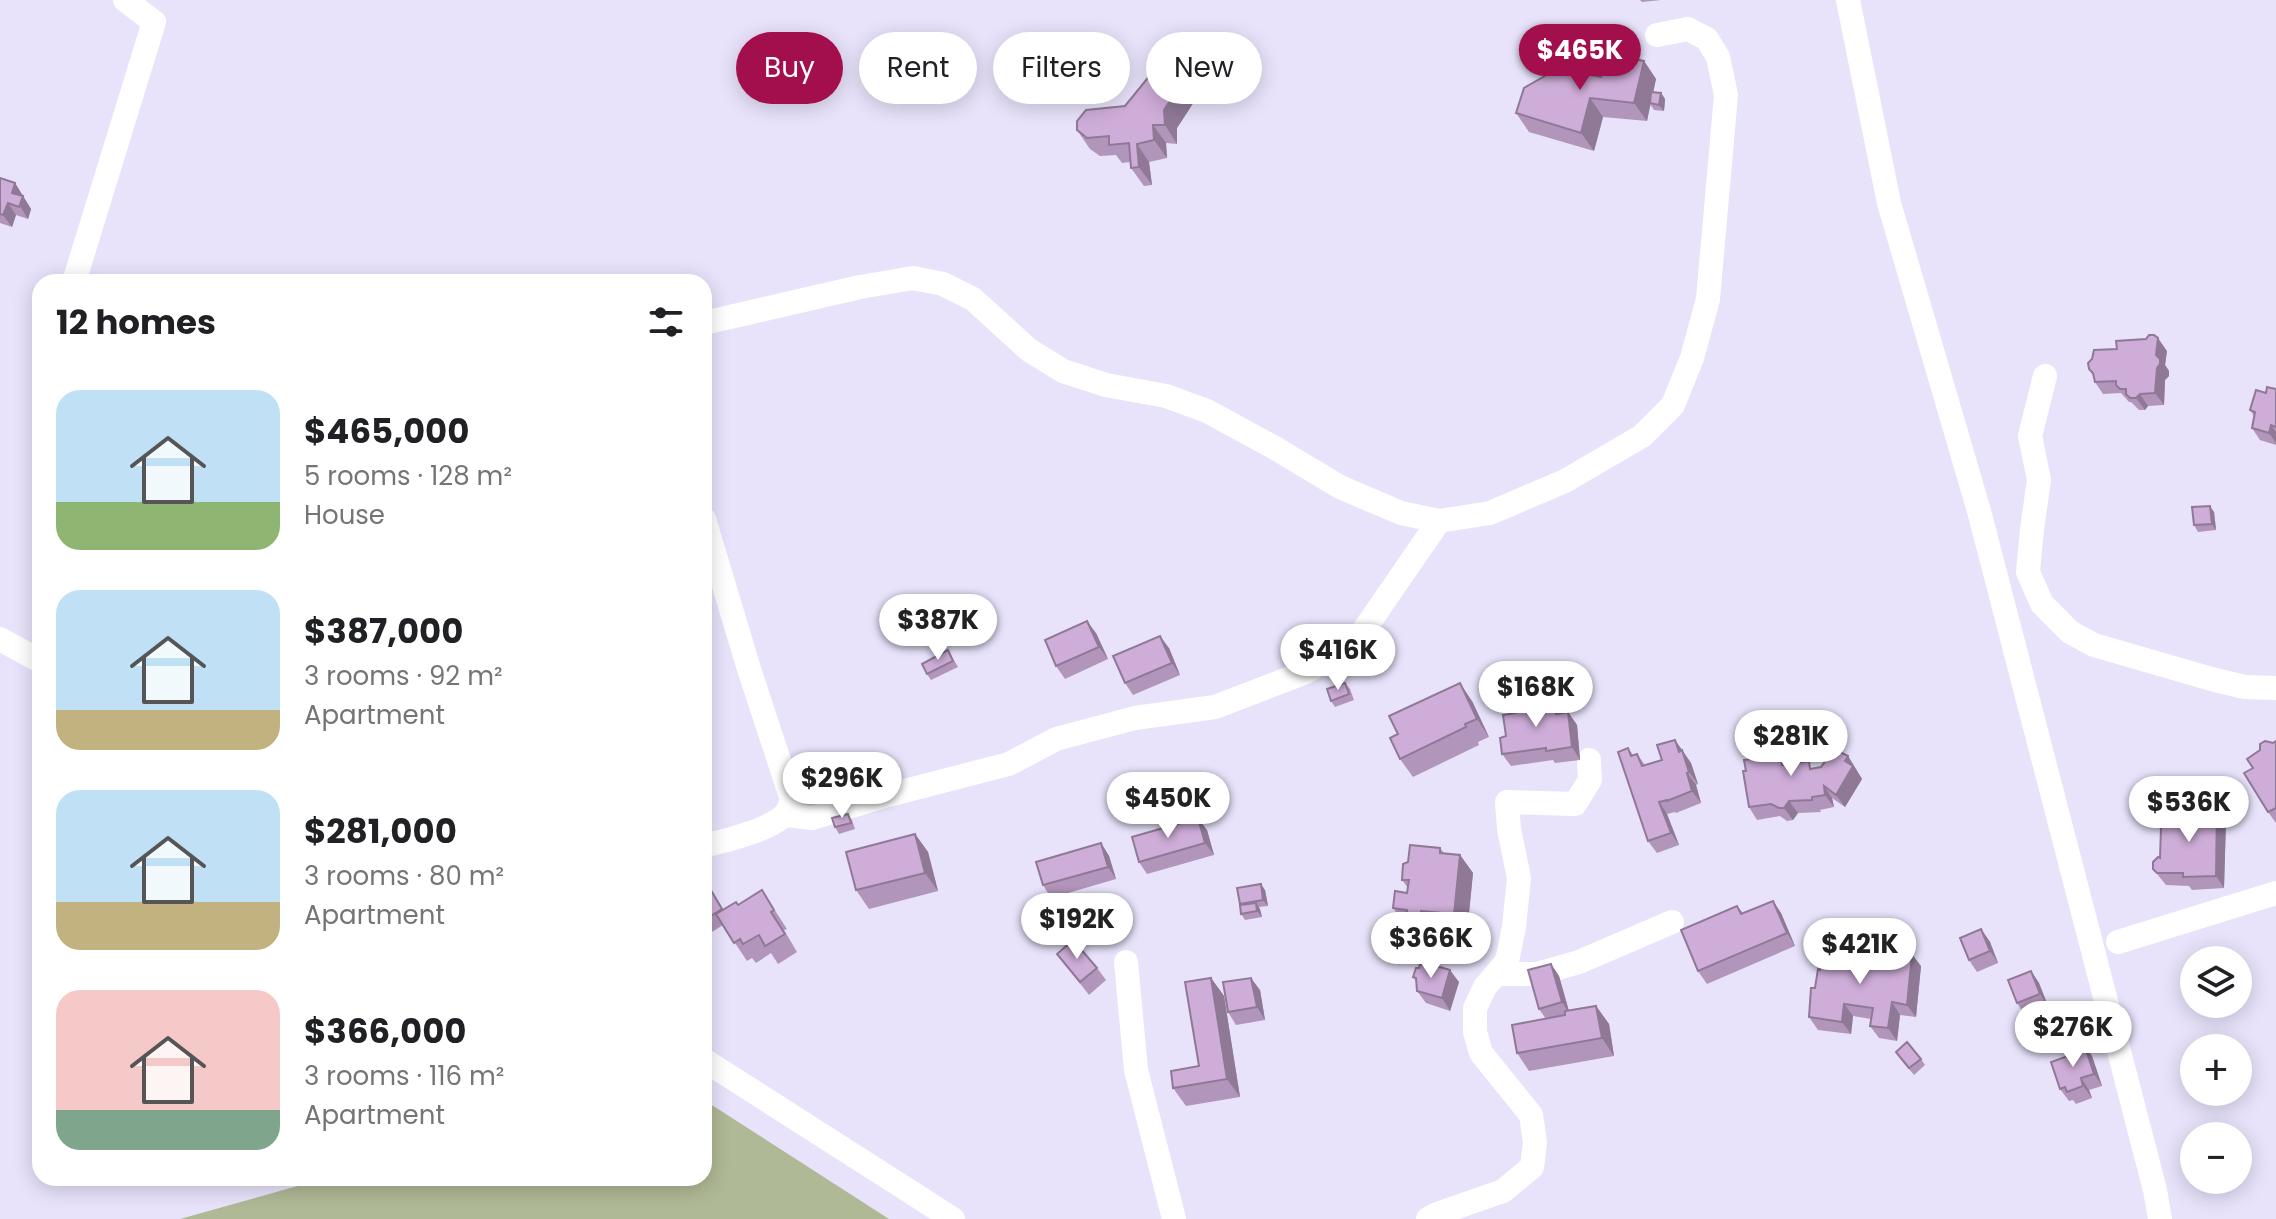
<!DOCTYPE html>
<meta charset="utf-8">
<style>
:root{--surface:#fff;--page:#f2f2f2;--text:#202124;--muted:#757577;--accent:#a30e4c}
body{margin:0;font-family:Poppins,sans-serif;background:var(--page);color:var(--text);height:100vh;display:flex;flex-direction:column;font-size:30px;white-space:nowrap}
*{box-sizing:border-box;margin:0}
p{font-size:26px;color:var(--muted)}
.icon{flex:none;width:44px;height:44px;fill:none;stroke:currentColor;stroke-width:2;stroke-linecap:round;stroke-linejoin:round}
.map{position:relative;flex:1;overflow:hidden}
.details{position:absolute;left:32px;top:274px;width:680px;height:912px;display:flex;flex-direction:column;background:var(--surface);border-radius:24px;box-shadow:0 4px 20px #0003}
.details>*{flex:none}
.top-card{position:absolute;left:736px;top:32px;width:760px;height:72px;display:flex;gap:16px}
.controls{position:absolute;left:2180px;top:946px;display:grid;gap:16px}
.controls a{display:grid;place-items:center;width:72px;height:72px;border-radius:50%;background:var(--surface);box-shadow:0 4px 20px #0003;font-size:40px}
.price{position:absolute;translate:-50% -68px;padding:0 18px;border-radius:28px;background:#fff;color:#222;font-size:26px;line-height:52px;filter:drop-shadow(0 2px 4px #0008)}
.price::after{content:'';position:absolute;left:50%;top:48px;width:24px;height:18px;margin-left:-12px;background:inherit;clip-path:polygon(0 0,100% 0,50% 100%)}
.price.selected{background:var(--accent);color:#fff}
ul{padding:0;list-style:none}
li{display:flex;align-items:center;gap:24px;height:200px;padding:0 24px}
li span{display:grid;place-items:center;flex:none;width:224px;height:160px;border-radius:24px;color:#555}
li>.icon{margin-inline-start:auto}
span .icon{width:96px;height:96px;fill:#fffc;stroke-width:1}
li b{font-size:34px}
h2{display:flex;justify-content:space-between;align-items:center;height:96px;padding:0 24px;font-size:34px}
.chip{padding:0 28px;border-radius:36px;background:var(--surface);box-shadow:0 4px 20px #0003;font-size:28px;line-height:72px}
.chip.selected{background:var(--accent);color:#fff}
.map>svg:first-child{display:block}
.green{fill:#b0b996}
.lines{fill:none;stroke-linecap:round;stroke-linejoin:round}
.minor{stroke:#fff;stroke-width:24}
.wall{fill:#b195ba}
.shaded-wall{fill:#907997}
.building{fill:#ceadd8;stroke:#907997;stroke-width:2}
</style>
<div class="map">
<svg width="2276" height="1219" viewBox="0 0 2276 1219">
<rect width="100%" height="100%" fill="#e8e3fb"/>
<!-- green -->
<path class="green" d="M704,1100L889,1219H180L326,1178H704Z"/>
<g class="lines">
<!-- minor -->
<g class="minor">
<path d="M1848,0L1889,203L1979,511L2155,1190L2160,1219"/>
<path d="M74,282L154,22L125,0"/>
<path d="M704,323L860,287L913,278L943,284L973,299L1029,350L1063,371L1106,385L1166,396L1207,411L1275,448L1340,487L1401,513L1439,521L1490,513L1565,481L1642,436L1673,405L1692,358L1708,299L1726,95L1718,57L1707,39L1688,29L1657,35"/>
<path d="M2045,376L2030,436L2039,480L2032,529L2028,572L2042,604L2070,632L2094,645L2215,680L2245,687L2276,688"/>
<path d="M704,519L749,669L792,800C790,804 789,809 787,812C776,828 726,841 707,845L704,848"/>
<path d="M0,639L40,661"/>
<path d="M786,815L812,818L885,796L1009,764L1056,739L1135,718L1215,707L1306,672L1355,643L1439,521"/>
<path d="M2118,942L2276,893"/>
<path d="M1126,962L1136,1070L1174,1219"/>
<path d="M1496,974H1537L1579,962L1672,922"/>
<path d="M704,1060L953,1219"/>
<path d="M1428,1219L1437,1214L1503,1191L1532,1167L1535,1142L1531,1115L1481,1053L1475,1032V1008L1485,987L1507,961L1514,927L1519,878L1509,829L1507,802L1575,804L1590,780L1589,760"/>
</g>
</g>
<!-- wall -->
<g class="wall">
<path d="M1640,0H1661L1642,2Z"/>
<path d="M1644,61L1656,79L1653,92L1661,93L1665,99L1664,111L1654,110L1650,104L1647,121L1603,117L1594,151L1529,132L1516,113Z"/>
<path d="M1190,70L1203,88L1177,128V144L1166,143L1167,158L1149,162L1152,185L1144,186L1131,168L1130,162L1122,163L1116,155L1100,156L1090,149L1077,130Z"/>
<path d="M0,178L15,183L31,209L28,219L16,215L12,227L0,223Z"/>
<path d="M2117,349L2167,351L2165,365L2169,371V376L2165,380L2164,405L2148,406L2145,410H2139L2131,402H2129L2121,393L2103,394L2095,382L2094,377L2089,369Z"/>
<path d="M2276,389V445L2260,440L2252,428L2254,416L2250,410L2266,393Z"/>
<path d="M2214,512L2216,530L2198,532L2194,525Z"/>
<path d="M1096,633L1108,659L1065,679L1056,666Z"/>
<path d="M1169,648L1180,675L1133,695L1125,683Z"/>
<path d="M948,650L958,667L931,680L927,674Z"/>
<path d="M1345,683L1350,689L1354,700L1335,707L1331,701Z"/>
<path d="M1472,701L1489,737L1478,742L1479,745L1413,777L1400,759Z"/>
<path d="M1568,712L1577,725L1580,760L1555,763L1553,760L1511,766L1502,754L1506,736L1562,713Z"/>
<path d="M1675,740L1691,763L1698,784L1696,785L1701,803L1676,813L1675,812L1667,814L1679,845L1657,853L1648,841L1628,748L1633,755L1637,754L1645,765L1662,760Z"/>
<path d="M2276,741V823L2268,812L2253,768Z"/>
<path d="M1780,755L1787,764L1814,769L1821,767L1848,756L1862,779L1845,807L1832,798L1834,807L1820,810L1821,812L1798,813L1793,820L1787,821L1780,816L1757,820L1749,807L1746,771Z"/>
<path d="M2217,808L2226,820L2224,888L2192,890L2189,886L2166,885L2153,869L2160,858L2180,817L2189,812Z"/>
<path d="M848,814L852,820L855,829L839,834L835,827Z"/>
<path d="M1207,830L1214,855L1147,874L1139,862Z"/>
<path d="M915,834L928,852L938,891L869,909L856,890Z"/>
<path d="M1101,843L1109,856L1116,879L1051,898L1043,885Z"/>
<path d="M1440,848L1444,853L1460,855L1473,873L1467,933L1434,929L1433,935L1424,934L1420,933L1416,927L1406,926L1393,908L1407,893L1408,888L1402,880L1408,862Z"/>
<path d="M1265,890L1268,906L1259,907L1262,917L1245,920L1241,914L1240,904Z"/>
<path d="M704,898L723,910L738,905L774,909L787,929L784,930L797,952L778,964L771,953L756,963L752,958L747,961L723,925L707,935L704,931Z"/>
<path d="M1773,901L1781,913L1795,946L1707,984L1698,971L1737,906L1743,913Z"/>
<path d="M1093,915L1107,937L1098,942L1094,936Z"/>
<path d="M1981,929L1990,942L1998,963L1977,972L1969,960Z"/>
<path d="M1862,940L1875,959L1874,962L1921,966L1916,1017L1900,1015L1897,1041L1879,1038L1870,1026L1871,1019L1853,1016L1851,1034L1818,1030L1809,1017L1820,970L1847,962Z"/>
<path d="M1057,954L1097,968L1106,980L1089,995Z"/>
<path d="M1551,964L1559,976L1569,1011L1596,1006L1609,1024L1614,1056L1529,1071L1517,1053L1546,1019L1539,1009Z"/>
<path d="M1428,966L1459,982L1450,1011L1426,1003L1417,991L1416,981L1413,977L1419,968Z"/>
<path d="M2031,971L2039,983L2048,1006L2025,1015L2017,1003Z"/>
<path d="M1211,978L1224,996L1240,1097L1186,1106L1173,1088L1199,1066Z"/>
<path d="M1260,990L1265,1020L1236,1025L1228,1012Z"/>
<path d="M2092,1056L2102,1086L2089,1090L2092,1098L2076,1104L2073,1100L2069,1101L2060,1089Z"/>
<path d="M1900,1058L1921,1059L1925,1065L1914,1075Z"/>
</g>
<!-- shaded-wall -->
<g class="shaded-wall">
<path d="M1644,61L1656,79L1647,121L1634,103Z"/>
<path d="M1190,70L1203,88L1177,128V144L1165,125L1164,110Z"/>
<path d="M1661,93L1665,99L1664,111L1659,105Z"/>
<path d="M1590,98L1603,117L1594,151L1581,133Z"/>
<path d="M1153,125L1166,143L1167,158L1154,140Z"/>
<path d="M1137,144L1149,162L1152,185L1139,167Z"/>
<path d="M15,183L31,209L28,219L12,193Z"/>
<path d="M8,203L16,215L12,227L3,215Z"/>
<path d="M2158,338L2167,351L2165,365L2169,371V376L2165,380L2164,405L2155,393L2157,368L2156,355Z"/>
<path d="M2140,394L2148,406L2145,410L2136,398Z"/>
<path d="M2271,425L2276,432V443L2269,433Z"/>
<path d="M2210,506L2214,512L2216,530L2212,524Z"/>
<path d="M1087,621L1096,633L1108,659L1099,647Z"/>
<path d="M1160,636L1169,648L1180,675L1172,663Z"/>
<path d="M1460,683L1472,701L1489,737L1477,719Z"/>
<path d="M1554,701L1562,714H1556Z"/>
<path d="M1568,712L1577,725L1580,760L1572,747Z"/>
<path d="M1675,740L1691,763L1698,784L1689,772L1679,752Z"/>
<path d="M1848,756L1862,779L1845,807L1836,795Z"/>
<path d="M1687,773L1696,785L1701,803L1692,791Z"/>
<path d="M1824,786L1832,798L1834,807L1825,795Z"/>
<path d="M1789,801L1798,813L1793,820L1784,808Z"/>
<path d="M1659,802L1667,814L1679,845L1671,833Z"/>
<path d="M2217,808L2226,820L2224,888L2216,876Z"/>
<path d="M1198,818L1207,830L1214,855L1205,843Z"/>
<path d="M915,834L928,852L938,891L925,873Z"/>
<path d="M1101,843L1109,856L1116,879L1108,867Z"/>
<path d="M1460,855L1473,873L1467,933L1454,914Z"/>
<path d="M1261,884L1265,890L1268,906L1263,900Z"/>
<path d="M1773,901L1781,913L1795,946L1787,933Z"/>
<path d="M1256,903L1260,909L1262,917L1257,911Z"/>
<path d="M1421,911L1434,929L1433,935L1421,917Z"/>
<path d="M1981,929L1990,942L1998,963L1990,951Z"/>
<path d="M1866,946L1875,959L1873,972L1864,960Z"/>
<path d="M1912,954L1921,966L1916,1017L1907,1005Z"/>
<path d="M1551,964L1559,976L1570,1015L1562,1002Z"/>
<path d="M1450,970L1459,982L1450,1011L1442,998Z"/>
<path d="M2031,971L2039,983L2048,1006L2040,994Z"/>
<path d="M1211,978L1224,996L1240,1097L1227,1079Z"/>
<path d="M1251,978L1260,990L1265,1020L1257,1007Z"/>
<path d="M1892,1002L1900,1015L1897,1041L1888,1028Z"/>
<path d="M1844,1004L1853,1016L1851,1034L1842,1022Z"/>
<path d="M1596,1006L1609,1024L1614,1056L1602,1038Z"/>
<path d="M2084,1044L2092,1056L2102,1086L2094,1074Z"/>
<path d="M2081,1078L2089,1090L2092,1098L2083,1086Z"/>
</g>
<!-- building -->
<g class="building">
<path d="M1169,52L1190,70L1164,110L1165,125H1153L1154,140L1137,144L1139,167L1131,168L1129,143L1109,145V136L1087,138L1077,130V121L1086,110L1125,106Z"/>
<path d="M1611,54L1644,61L1634,103L1590,98L1581,133L1516,113L1524,88L1559,68L1601,77Z"/>
<path d="M1651,92L1661,93L1659,105L1650,103Z"/>
<path d="M0,178L15,183L12,193L23,196L19,207L8,203L3,215L0,214Z"/>
<path d="M2149,335H2154L2158,338L2156,355L2160,359V364L2157,368L2155,393L2140,394L2136,398H2130L2126,394V389H2120L2116,385V381L2095,382L2093,373L2089,369L2088,363L2092,359L2094,350L2117,349L2116,341L2146,339Z"/>
<path d="M2267,387L2276,389V427L2271,425L2269,433L2252,428L2255,412L2250,410L2256,390L2266,393Z"/>
<path d="M2210,506L2212,524L2194,525L2192,507Z"/>
<path d="M1087,621L1099,647L1056,666L1045,640Z"/>
<path d="M1160,636L1172,663L1125,683L1113,656Z"/>
<path d="M948,650L953,661L927,674L922,664Z"/>
<path d="M1345,683L1349,694L1331,701L1327,689Z"/>
<path d="M1460,683L1477,719L1465,724L1466,727L1400,759L1390,738L1398,734L1389,716Z"/>
<path d="M1554,701L1556,714L1568,712L1572,747L1546,751V748L1502,754L1500,738L1506,736L1503,715L1516,713L1515,707Z"/>
<path d="M1675,740L1679,752L1682,750L1689,772L1687,773L1692,791L1667,801V800L1659,802L1671,833L1648,841L1618,752L1628,748L1631,756L1637,754L1642,766L1662,760L1657,745Z"/>
<path d="M2265,741L2273,743L2276,741V808L2268,812L2244,773L2253,768L2247,759L2260,750V744Z"/>
<path d="M1772,748L1774,756L1780,755L1782,765L1809,761L1810,769L1821,767L1834,749L1848,756L1845,761L1853,766L1836,795L1824,786L1825,795L1812,797V800L1789,801L1784,808H1779L1771,804L1749,807L1743,771H1746L1744,760L1752,759L1750,751Z"/>
<path d="M2190,807L2217,808L2216,876L2183,877V873H2157L2153,869V862L2158,857L2160,858L2161,827L2158,824L2159,819L2164,815L2180,817L2185,811L2189,812Z"/>
<path d="M848,814L851,823L835,827L832,818Z"/>
<path d="M1198,818L1205,843L1139,862L1132,837Z"/>
<path d="M915,834L925,873L856,890L846,852Z"/>
<path d="M1101,843L1108,867L1043,885L1036,862Z"/>
<path d="M1410,845L1440,848V853L1460,855L1454,914L1421,911V917L1412,916L1407,915V910L1393,908L1395,891L1407,893L1409,880H1402L1403,864L1408,862Z"/>
<path d="M1261,884L1263,900L1240,904L1237,888Z"/>
<path d="M762,890L774,910L771,912L785,934L765,946L759,935L743,944L740,939L734,943L716,914L736,902L738,905Z"/>
<path d="M712,892L722,909L704,920V898Z"/>
<path d="M1773,901L1787,933L1698,971L1681,930L1737,906L1741,914Z"/>
<path d="M1256,903L1257,911L1241,914L1240,905Z"/>
<path d="M1093,915L1102,931L1094,936L1084,919Z"/>
<path d="M1981,929L1990,951L1969,960L1960,938Z"/>
<path d="M1855,939L1862,940L1866,946L1864,960L1881,963L1912,954L1907,1005L1892,1002L1888,1028L1870,1026L1873,1008L1844,1004L1842,1022L1809,1017L1811,988H1815L1818,969L1820,970L1822,959L1847,962L1850,944Z"/>
<path d="M1073,940L1097,968L1080,982L1057,954Z"/>
<path d="M1420,964L1428,966L1429,964L1450,970L1442,998L1417,991L1416,978L1413,977L1416,968H1419Z"/>
<path d="M1551,964L1562,1002L1539,1009L1528,970Z"/>
<path d="M2031,971L2040,994L2017,1003L2008,980Z"/>
<path d="M1211,978L1227,1079L1173,1088L1171,1071L1199,1066L1185,982Z"/>
<path d="M1251,978L1257,1007L1228,1012L1223,982Z"/>
<path d="M1596,1006L1602,1038L1517,1053L1512,1025L1565,1015V1011Z"/>
<path d="M1907,1042L1921,1059L1909,1068L1896,1052Z"/>
<path d="M2084,1044L2094,1074L2081,1078L2083,1086L2067,1092L2065,1087L2060,1089L2051,1062L2071,1055L2069,1049Z"/>
</g>
</svg>
<div class="controls">
<a><svg class="icon" aria-label="layers" viewBox="0 0 24 24"><path d="M12 4l9 5-9 5-9-5zM3 14l9 5 9-5"/></svg></a>
<a>+</a>
<a>−</a>
</div>
<b class="price selected" style="left:1580px;top:92px">$465K</b>
<b class="price" style="left:938px;top:662px">$387K</b>
<b class="price" style="left:1338px;top:692px">$416K</b>
<b class="price" style="left:1536px;top:729px">$168K</b>
<b class="price" style="left:1791px;top:778px">$281K</b>
<b class="price" style="left:842px;top:820px">$296K</b>
<b class="price" style="left:1168px;top:840px">$450K</b>
<b class="price" style="left:2189px;top:844px">$536K</b>
<b class="price" style="left:1077px;top:961px">$192K</b>
<b class="price" style="left:1431px;top:980px">$366K</b>
<b class="price" style="left:1860px;top:986px">$421K</b>
<b class="price" style="left:2073px;top:1069px">$276K</b>
<div class="top-card">
<a class="chip selected">Buy</a>
<a class="chip">Rent</a>
<a class="chip">Filters</a>
<a class="chip">New</a>
</div>
<section class="details">
<h2>12 homes<svg class="icon" aria-label="filters" viewBox="0 0 24 24"><path d="M4 7h16M4 17h16"/><circle cx="9" cy="7" r="2"/><circle cx="15" cy="17" r="2"/></svg></h2>
<ul>
<li><span style="background:linear-gradient(#bfe0f5 70%,#8fb573 0)"><svg class="icon" aria-label="home" viewBox="0 0 24 24"><path d="M3 11l9-7 9 7M6 9v11h12V9"/></svg></span><div><b>$465,000</b><p>5 rooms · 128 m²</p><p>House</p></div></li>
<li><span style="background:linear-gradient(#bfe0f5 75%,#c2b280 0)"><svg class="icon" aria-label="home" viewBox="0 0 24 24"><path d="M3 11l9-7 9 7M6 9v11h12V9"/></svg></span><div><b>$387,000</b><p>3 rooms · 92 m²</p><p>Apartment</p></div></li>
<li><span style="background:linear-gradient(#bfe0f5 70%,#c2b280 0)"><svg class="icon" aria-label="home" viewBox="0 0 24 24"><path d="M3 11l9-7 9 7M6 9v11h12V9"/></svg></span><div><b>$281,000</b><p>3 rooms · 80 m²</p><p>Apartment</p></div></li>
<li><span style="background:linear-gradient(#f6c9c9 75%,#7fa58c 0)"><svg class="icon" aria-label="home" viewBox="0 0 24 24"><path d="M3 11l9-7 9 7M6 9v11h12V9"/></svg></span><div><b>$366,000</b><p>3 rooms · 116 m²</p><p>Apartment</p></div></li>
</ul>
</section>
</div>
